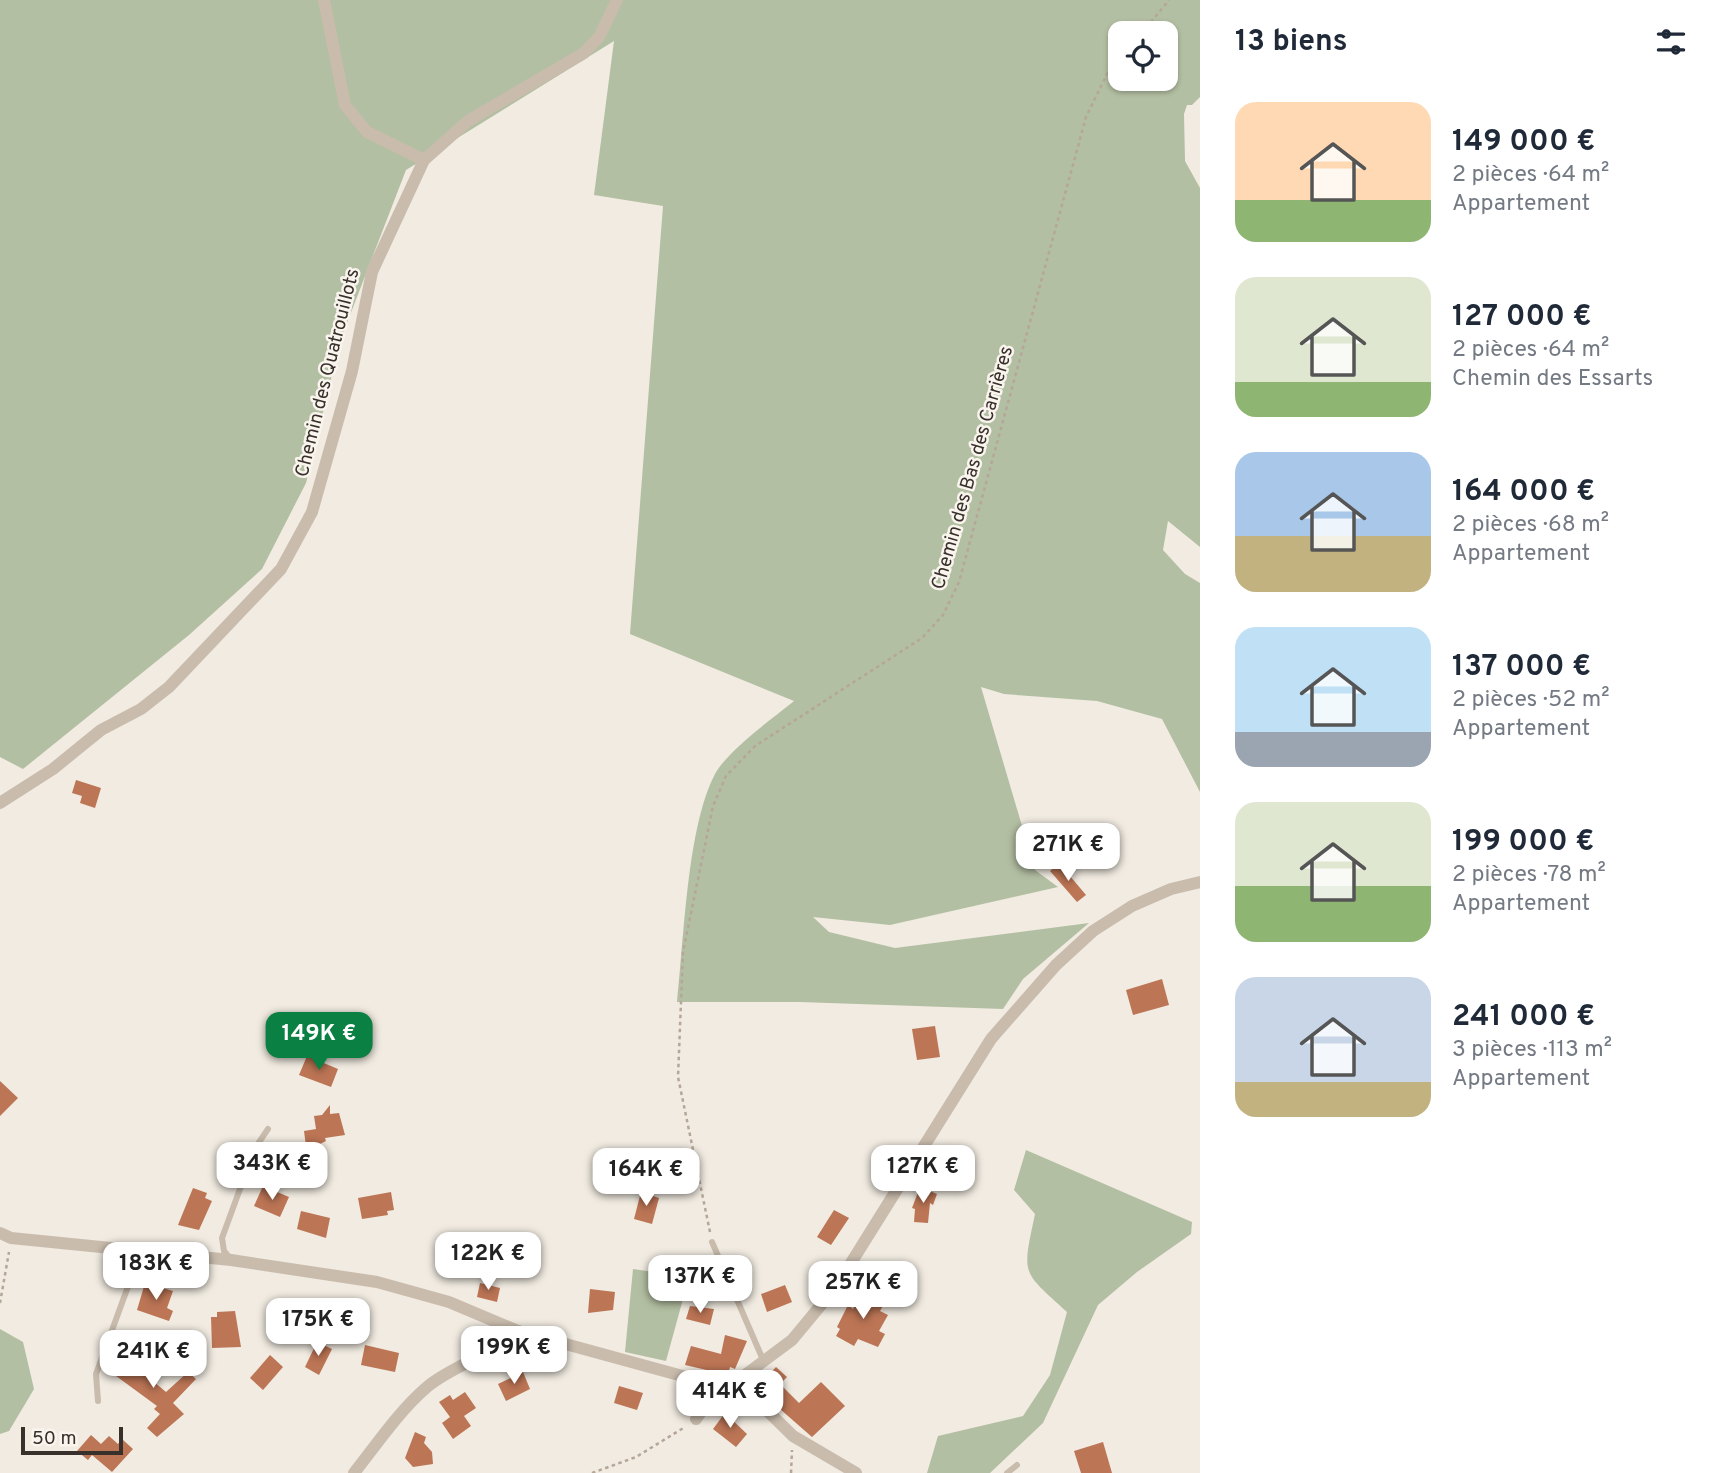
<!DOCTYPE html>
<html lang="fr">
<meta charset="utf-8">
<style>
:root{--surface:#fff;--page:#f2f2f3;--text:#1f2937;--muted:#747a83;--accent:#0b8043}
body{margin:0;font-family:Overpass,sans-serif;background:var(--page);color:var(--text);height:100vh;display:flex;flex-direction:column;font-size:26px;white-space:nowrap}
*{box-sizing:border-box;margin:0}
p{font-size:23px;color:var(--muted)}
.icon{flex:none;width:38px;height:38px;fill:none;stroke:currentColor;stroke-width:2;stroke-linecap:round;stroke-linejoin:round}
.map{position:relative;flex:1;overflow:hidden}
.drawer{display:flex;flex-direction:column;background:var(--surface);width:525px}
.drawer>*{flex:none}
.buttons{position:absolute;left:1108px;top:21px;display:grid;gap:14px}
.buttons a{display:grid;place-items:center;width:70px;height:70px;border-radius:14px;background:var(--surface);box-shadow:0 2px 5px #0004;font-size:35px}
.scale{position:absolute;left:21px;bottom:18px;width:102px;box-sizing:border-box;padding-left:7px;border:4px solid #38302b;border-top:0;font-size:19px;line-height:24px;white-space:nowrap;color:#38302b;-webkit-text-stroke:5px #f9f4ed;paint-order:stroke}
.price{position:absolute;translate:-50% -60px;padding:0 16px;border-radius:14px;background:#fff;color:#222;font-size:23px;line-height:46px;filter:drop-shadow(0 2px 4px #0008)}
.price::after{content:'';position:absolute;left:50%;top:42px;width:21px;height:16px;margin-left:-10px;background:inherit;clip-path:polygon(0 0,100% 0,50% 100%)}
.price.active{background:var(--accent);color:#fff}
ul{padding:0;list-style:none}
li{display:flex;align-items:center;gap:21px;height:175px;padding:0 35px}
li span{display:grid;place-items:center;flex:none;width:196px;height:140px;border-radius:21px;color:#555}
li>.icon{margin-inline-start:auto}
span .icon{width:84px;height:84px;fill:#fffc;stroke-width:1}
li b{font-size:30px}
h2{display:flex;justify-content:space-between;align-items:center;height:84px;padding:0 35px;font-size:30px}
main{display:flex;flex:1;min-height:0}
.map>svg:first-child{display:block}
.green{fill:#b3bfa2;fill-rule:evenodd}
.building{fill:#bc7555}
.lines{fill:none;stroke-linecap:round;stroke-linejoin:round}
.path{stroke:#b5a698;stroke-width:2.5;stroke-dasharray:3.5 3.5;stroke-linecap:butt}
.service{stroke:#c9bcad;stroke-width:6}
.minor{stroke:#c9bcad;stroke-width:12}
.labels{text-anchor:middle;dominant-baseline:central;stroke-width:5;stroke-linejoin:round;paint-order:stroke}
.street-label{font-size:19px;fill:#38302b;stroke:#f9f4ed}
</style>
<main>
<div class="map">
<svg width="1200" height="1473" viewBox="0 0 1200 1473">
<rect width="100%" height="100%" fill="#f1ebe1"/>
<!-- green -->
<g class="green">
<path d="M0,0H1200V97L1192,105H1187L1184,114L1185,161L1200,188V547L1168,521L1163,550L1185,574L1200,583V792L1162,719L1097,701L1004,694L981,687L1035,870L1058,887L890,925L813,917L829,932L895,948L1089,923L1023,979L1003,1009L800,1002H677C684,940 687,827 715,774C729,749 772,719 794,701L630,634L663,206L594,195L614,41L406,170L340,341L306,483L262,569L189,635L23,769L0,757ZM1120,33H1166V79H1120Z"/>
<path d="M1026,1150L1192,1222L1191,1234L1137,1272L1098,1305L1043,1423L990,1473H927L938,1436L1023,1416L1050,1375L1067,1312C1021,1270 1022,1276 1035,1214L1014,1190Z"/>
<path d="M633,1269L689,1277L666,1361L625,1352Z"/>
<path d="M0,1329L23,1342L34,1389L9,1431L0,1434Z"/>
</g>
<!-- building -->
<g class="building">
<path d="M76,780L101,788L95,808L80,803L82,796L72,793Z"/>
<path d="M1059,863L1086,895L1077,902L1050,871Z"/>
<path d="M1162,979L1169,1005L1133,1015L1126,990Z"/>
<path d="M935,1026L940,1057L917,1060L912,1029Z"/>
<path d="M307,1056L338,1069L331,1087L299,1075Z"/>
<path d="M0,1081L18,1098L0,1116Z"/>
<path d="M330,1105V1114L339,1113L345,1135L325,1138L326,1141L320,1144L306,1146L304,1131L316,1129L314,1116L322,1115Z"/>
<path d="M263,1186L289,1197L280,1217L254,1206Z"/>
<path d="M920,1187L937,1194L933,1205L930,1203L928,1223L914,1222L915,1209L912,1208Z"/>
<path d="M193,1188L207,1193L205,1198L212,1201L199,1230L178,1225Z"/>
<path d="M391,1192L394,1210L387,1211L388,1215L362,1219L358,1198Z"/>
<path d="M641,1192L659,1198L652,1224L634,1219Z"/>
<path d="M834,1210L849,1218L831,1245L817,1237Z"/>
<path d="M301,1211L330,1218L326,1238L297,1229Z"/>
<path d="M145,1283L173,1291L167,1308L173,1311L169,1321L137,1310Z"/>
<path d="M480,1283L500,1288L497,1302L477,1297Z"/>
<path d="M785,1285L792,1302L767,1312L761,1294Z"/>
<path d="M590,1289L615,1292L613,1310L588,1313Z"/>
<path d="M864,1289L886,1301L880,1311L888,1315L879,1331L885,1334L878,1347L858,1339L854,1346L836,1336L840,1329L837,1327L848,1305L853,1309Z"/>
<path d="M690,1306L714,1309L710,1325L686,1319Z"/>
<path d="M235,1311L241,1347L212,1348L211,1317H217V1312Z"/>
<path d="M725,1335L747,1341L735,1369L730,1367L728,1375L685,1365L691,1346L721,1354Z"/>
<path d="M317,1342L332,1349L319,1375L305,1367Z"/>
<path d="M365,1345L399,1353L395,1372L361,1365Z"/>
<path d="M136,1347L150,1359L141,1371L166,1392L188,1372L196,1379L173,1403L184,1414L157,1437L147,1428L160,1414L154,1409L157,1406L112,1373Z"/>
<path d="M270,1355L283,1367L263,1390L250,1378Z"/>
<path d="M776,1367L787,1377L780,1384L799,1403L821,1382L845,1406L812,1437L756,1388Z"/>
<path d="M523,1372L530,1389L506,1401L498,1384Z"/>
<path d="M619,1386L643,1393L637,1410L614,1403Z"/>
<path d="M465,1392L476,1408L464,1416L471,1426L453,1439L442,1423L450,1417L439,1402L450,1395L453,1400Z"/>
<path d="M725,1413L747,1434L736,1447L713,1429Z"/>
<path d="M415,1432L426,1437L424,1443L432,1452L433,1464L413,1467L405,1458Z"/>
<path d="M91,1435L101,1444L109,1436L118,1444L122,1439L133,1449L112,1472L92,1455L88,1460L77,1451Z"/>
<path d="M1103,1442L1112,1473H1081L1074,1451Z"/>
</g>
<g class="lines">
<!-- path -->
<g class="path">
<path d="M1142,33L1169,0"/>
<path d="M710,1232L678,1077L683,952L713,806L726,776L755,746L922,638L943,615L959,582L1086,117L1107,74L1120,59"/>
<path d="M0,1303L9,1252"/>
<path d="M592,1473L636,1457L685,1427"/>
<path d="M791,1473L792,1450"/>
</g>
<!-- service -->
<g class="service">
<path d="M712,1242L764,1362"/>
<path d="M230,1258L224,1251L222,1238L255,1148L268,1129"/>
<path d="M98,1401L96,1374L141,1251"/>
<path d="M1007,1473L1017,1465"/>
</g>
<!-- minor -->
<g class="minor">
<path d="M324,0L345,105L367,132L424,160"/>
<path d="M0,803L53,769L101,730L141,709L169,687L281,569L312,512L352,371L372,272L424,160L468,121L584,53L599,37L617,0"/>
<path d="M0,1233L11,1238L231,1260L377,1282L449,1302L518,1331L719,1386L737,1381L792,1340L836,1287L991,1039L1056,965L1093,931L1132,906L1171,889L1200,882"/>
<path d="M737,1381L793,1436L856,1473"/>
<path d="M696,1419L719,1386"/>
<path d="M354,1473C377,1444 399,1411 427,1387C455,1364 492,1356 518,1331"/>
</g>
</g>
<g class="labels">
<!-- street labels -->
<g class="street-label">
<text transform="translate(328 373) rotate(-76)">Chemin des Quatrouillots</text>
<text transform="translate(973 468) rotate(-74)">Chemin des Bas des Carrières</text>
</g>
</g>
</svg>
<div class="buttons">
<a><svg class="icon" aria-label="locate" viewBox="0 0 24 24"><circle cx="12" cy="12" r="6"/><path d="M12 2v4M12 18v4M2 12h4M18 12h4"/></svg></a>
</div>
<div class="scale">50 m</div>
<b class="price" style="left:1068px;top:883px">271K €</b>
<b class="price active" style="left:319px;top:1072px">149K €</b>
<b class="price" style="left:272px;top:1202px">343K €</b>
<b class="price" style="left:923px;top:1205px">127K €</b>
<b class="price" style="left:646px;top:1208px">164K €</b>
<b class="price" style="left:488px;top:1292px">122K €</b>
<b class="price" style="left:156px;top:1302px">183K €</b>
<b class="price" style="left:700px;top:1315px">137K €</b>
<b class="price" style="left:863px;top:1321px">257K €</b>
<b class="price" style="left:318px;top:1358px">175K €</b>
<b class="price" style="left:514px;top:1386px">199K €</b>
<b class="price" style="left:153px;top:1390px">241K €</b>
<b class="price" style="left:730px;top:1430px">414K €</b>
</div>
<section class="drawer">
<h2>13 biens<svg class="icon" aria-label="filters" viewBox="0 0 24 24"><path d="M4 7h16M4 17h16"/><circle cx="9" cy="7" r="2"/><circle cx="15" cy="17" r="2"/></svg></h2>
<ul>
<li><span style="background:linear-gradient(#ffd9b3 70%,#8fb573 0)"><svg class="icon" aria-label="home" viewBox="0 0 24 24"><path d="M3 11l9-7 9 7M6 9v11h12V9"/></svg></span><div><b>149 000 €</b><p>2 pièces · 64 m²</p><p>Appartement</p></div></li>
<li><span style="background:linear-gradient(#dfe7d0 75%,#8fb573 0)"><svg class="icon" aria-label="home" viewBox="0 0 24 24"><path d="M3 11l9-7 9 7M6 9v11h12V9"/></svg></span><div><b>127 000 €</b><p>2 pièces · 64 m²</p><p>Chemin des Essarts</p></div></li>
<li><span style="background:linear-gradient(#a9c7e8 60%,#c2b280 0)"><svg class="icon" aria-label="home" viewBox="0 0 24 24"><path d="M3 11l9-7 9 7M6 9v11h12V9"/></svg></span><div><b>164 000 €</b><p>2 pièces · 68 m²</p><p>Appartement</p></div></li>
<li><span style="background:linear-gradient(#bfe0f5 75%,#9aa5b1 0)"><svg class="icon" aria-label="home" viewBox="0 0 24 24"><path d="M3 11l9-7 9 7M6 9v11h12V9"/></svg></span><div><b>137 000 €</b><p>2 pièces · 52 m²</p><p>Appartement</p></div></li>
<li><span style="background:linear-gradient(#dfe7d0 60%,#8fb573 0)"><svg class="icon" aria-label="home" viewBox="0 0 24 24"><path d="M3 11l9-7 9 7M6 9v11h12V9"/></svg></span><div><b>199 000 €</b><p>2 pièces · 78 m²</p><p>Appartement</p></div></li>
<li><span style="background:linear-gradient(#c9d6e8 75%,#c2b280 0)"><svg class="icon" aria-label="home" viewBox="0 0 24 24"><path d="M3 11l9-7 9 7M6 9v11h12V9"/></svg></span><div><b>241 000 €</b><p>3 pièces · 113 m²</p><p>Appartement</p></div></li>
</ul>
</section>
</main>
